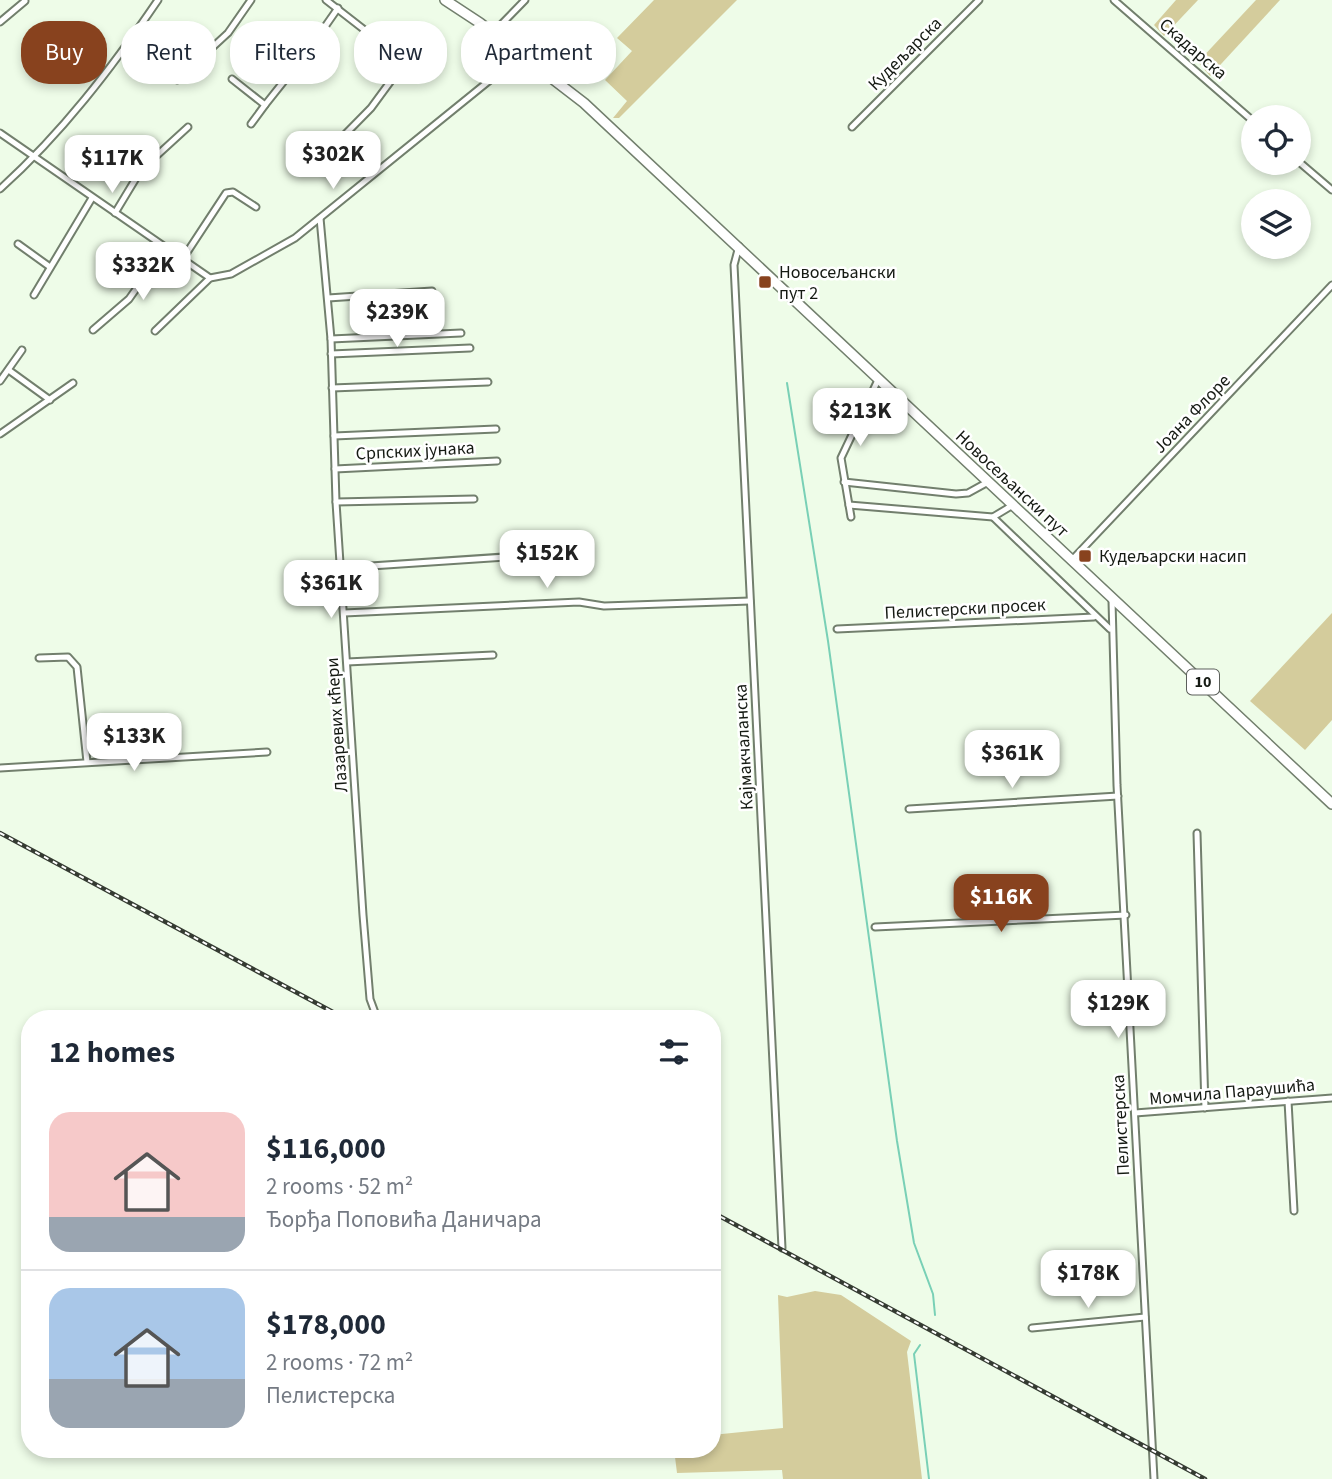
<!DOCTYPE html>
<meta charset="utf-8">
<style>
:root{--surface:#fff;--page:#f2f2f3;--text:#1f2937;--muted:#747a83;--line:#e0e1e3;--accent:#88421e}
body{margin:0;font-family:"Source Sans 3",sans-serif;background:var(--page);color:var(--text);height:100vh;display:flex;flex-direction:column;font-size:26px;white-space:nowrap}
*{box-sizing:border-box;margin:0}
p{font-size:23px;color:var(--muted)}
.icon{flex:none;width:38px;height:38px;fill:none;stroke:currentColor;stroke-width:2;stroke-linecap:round;stroke-linejoin:round}
.map{position:relative;flex:1;overflow:hidden}
.sheet{position:absolute;left:21px;top:1010px;width:700px;height:448px;display:flex;flex-direction:column;background:var(--surface);border-radius:28px;box-shadow:0 4px 10px #0003}
.sheet>*{flex:none}
.guide{position:absolute;left:21px;top:21px;width:700px;height:63px;display:flex;gap:14px}
.fabs{position:absolute;left:1241px;top:105px;display:grid;gap:14px}
.fabs a{display:grid;place-items:center;width:70px;height:70px;border-radius:50%;background:var(--surface);box-shadow:0 4px 10px #0003;font-size:35px}
.price{position:absolute;translate:-50% -60px;padding:0 16px;border-radius:14px;background:#fff;color:#222;font-size:23px;line-height:46px;filter:drop-shadow(0 2px 4px #0008)}
.price::after{content:'';position:absolute;left:50%;top:42px;width:21px;height:16px;margin-left:-10px;background:inherit;clip-path:polygon(0 0,100% 0,50% 100%)}
.price.on{background:var(--accent);color:#fff}
ul{padding:0;list-style:none}
li{display:flex;align-items:center;gap:21px;height:175px;padding:0 28px}
li+li{border-top:2px solid var(--line)}
li span{display:grid;place-items:center;flex:none;width:196px;height:140px;border-radius:21px;color:#555}
li>.icon{margin-inline-start:auto}
span .icon{width:84px;height:84px;fill:#fffc;stroke-width:1}
li b{font-size:30px}
h2{display:flex;justify-content:space-between;align-items:center;height:84px;padding:0 28px;font-size:30px}
.tag{padding:0 24px;border-radius:28px;background:var(--surface);box-shadow:0 4px 10px #0003;font-size:24px;line-height:63px}
.tag.on{background:var(--accent);color:#fff}
.map>svg:first-child{display:block}
.green{fill:#d4cc9c}
.lines{fill:none;stroke-linecap:round;stroke-linejoin:round}
.stream{stroke:#79d0b6;stroke-width:2}
.minor-casing{stroke:#727f6d;stroke-width:9}
.primary-casing{stroke:#727f6d;stroke-width:12}
.minor{stroke:#fff;stroke-width:5}
.primary{stroke:#fff;stroke-width:9}
.rail-casing{stroke:#353b32;stroke-width:4.5}
.rail{stroke:#fff;stroke-width:2;stroke-dasharray:5;stroke-linecap:butt}
.poi-dot{fill:#88421e;stroke:#fff;stroke-width:2.5}
.labels{text-anchor:middle;dominant-baseline:central;stroke-width:5;stroke-linejoin:round;paint-order:stroke}
.shield{fill:#fff;stroke:#5b5f5a;stroke-width:2}
.shield-label{font-size:16px;font-weight:bold;fill:#151a13}
.street-label{font-size:18px;fill:#151a13;stroke:#fff}
.poi-label{font-size:18px;fill:#151a13;stroke:#fff;text-anchor:start}
</style>
<div class="map">
<svg width="1332" height="1479" viewBox="0 0 1332 1479">
<rect width="100%" height="100%" fill="#eefce8"/>
<!-- green -->
<g class="green">
<path d="M654,0H737L619,118H613L627,101L605,80L632,51L617,38Z"/>
<path d="M1176,0H1198L1164,36L1154,25Z"/>
<path d="M1256,0H1280L1210,76L1198,62Z"/>
<path d="M1332,613V720L1305,750L1250,701Z"/>
<path d="M815,1291L841,1295L911,1341L907,1352L922,1479H783L782,1470L677,1473L674,1449H712V1435L783,1428L778,1295L787,1297Z"/>
</g>
<g class="lines">
<!-- stream -->
<g class="stream">
<path d="M787,383L828,641L897,1141L914,1243L933,1294L935,1315"/>
<path d="M920,1345L914,1354L929,1479"/>
</g>
<!-- minor casing -->
<g class="minor-casing">
<g id="minor">
<path d="M326,0L425,77"/>
<path d="M1114,0L1253,121"/>
<path d="M0,22L25,1"/>
<path d="M493,33L525,0"/>
<path d="M232,79L265,105L308,51L338,8"/>
<path d="M177,80L228,33L251,0"/>
<path d="M251,124L265,105"/>
<path d="M852,127L979,0"/>
<path d="M0,133L210,278"/>
<path d="M1298,161L1332,190"/>
<path d="M315,165L371,108L404,63"/>
<path d="M0,189C62,133 111,69 158,0"/>
<path d="M115,213L141,170L188,127"/>
<path d="M320,218L331,339L336,502L363,915L370,999L377,1018"/>
<path d="M18,244L50,267"/>
<path d="M739,246L734,265L782,1248"/>
<path d="M182,260L226,193L233,192L256,207"/>
<path d="M34,295L92,198"/>
<path d="M328,298L432,291"/>
<path d="M93,330L129,299L165,248"/>
<path d="M155,331L210,278L231,274L295,238L521,55"/>
<path d="M331,339L461,333"/>
<path d="M331,354L470,348"/>
<path d="M10,371L50,400"/>
<path d="M0,381L22,350"/>
<path d="M332,388L488,382"/>
<path d="M0,434L73,383"/>
<path d="M334,436L496,429"/>
<path d="M335,469L497,461"/>
<path d="M844,482L956,494L968,493L988,482"/>
<path d="M336,502L474,499"/>
<path d="M849,505L993,517"/>
<path d="M1013,505L993,517L1110,629"/>
<path d="M851,517L841,458L878,380"/>
<path d="M1071,561L1332,285"/>
<path d="M341,568L564,553"/>
<path d="M1112,601L1117,785L1154,1479"/>
<path d="M344,613L579,602L604,606L750,601"/>
<path d="M837,629L1094,617"/>
<path d="M39,658L68,657L77,667L87,762"/>
<path d="M347,662L493,655"/>
<path d="M0,768L267,752"/>
<path d="M909,809L1118,796"/>
<path d="M1197,833L1205,1108"/>
<path d="M875,927L1126,915"/>
<path d="M1288,1101L1294,1211"/>
<path d="M1135,1113L1332,1098"/>
<path d="M1032,1328L1145,1317"/>
</g>
</g>
<!-- primary casing -->
<g class="primary-casing">
<path id="primary" d="M445,0L480,23L584,103L1332,804"/>
</g>
<!-- minor -->
<use href="#minor" class="minor"/>
<!-- primary -->
<use href="#primary" class="primary"/>
<!-- rail casing -->
<g class="rail-casing">
<g id="rail">
<path d="M0,833L344,1018"/>
<path d="M712,1212L1205,1479"/>
</g>
</g>
<!-- rail -->
<use href="#rail" class="rail"/>
</g>
<!-- markers -->
<g class="poi-dot">
<rect x="758" y="275" width="14" height="14" rx="3.5"/>
<rect x="1078" y="549" width="14" height="14" rx="3.5"/>
</g>
<g class="labels">
<!-- shield labels -->
<rect class="shield" x="1187" y="669.5" width="32" height="25" rx="5"/>
<g class="shield-label">
<text x="1203" y="682">10</text>
</g>
<!-- street labels -->
<g class="street-label">
<text transform="translate(1193 49) rotate(41)">Скадарска</text>
<text transform="translate(905 54) rotate(-45)">Кудељарска</text>
<text transform="translate(1192 414) rotate(-46)">Јоана Флоре</text>
<text transform="translate(415 451) rotate(-3)">Српских јунака</text>
<text transform="translate(1012 484) rotate(43)">Новосељански пут</text>
<text transform="translate(965 609) rotate(-3)">Пелистерски просек</text>
<text transform="translate(337 725) rotate(-94)">Лазаревих кћери</text>
<text transform="translate(744 747) rotate(-93)">Кајмакчаланска</text>
<text transform="translate(1232 1092) rotate(-5)">Момчила Параушића</text>
<text transform="translate(1121 1125) rotate(-93)">Пелистерска</text>
</g>
<!-- poi labels -->
<g class="poi-label">
<text x="779" y="272">Новосељански<tspan x="779" dy="21">пут 2</tspan></text>
<text x="1099" y="556">Кудељарски насип</text>
</g>
</g>
</svg>
<div class="fabs">
<a><svg class="icon" aria-label="locate" viewBox="0 0 24 24"><circle cx="12" cy="12" r="6"/><path d="M12 2v4M12 18v4M2 12h4M18 12h4"/></svg></a>
<a><svg class="icon" aria-label="layers" viewBox="0 0 24 24"><path d="M12 4l9 5-9 5-9-5zM3 14l9 5 9-5"/></svg></a>
</div>
<b class="price" style="left:333px;top:191px">$302K</b>
<b class="price" style="left:112px;top:195px">$117K</b>
<b class="price" style="left:143px;top:302px">$332K</b>
<b class="price" style="left:397px;top:349px">$239K</b>
<b class="price" style="left:860px;top:448px">$213K</b>
<b class="price" style="left:547px;top:590px">$152K</b>
<b class="price" style="left:331px;top:620px">$361K</b>
<b class="price" style="left:134px;top:773px">$133K</b>
<b class="price" style="left:1012px;top:790px">$361K</b>
<b class="price on" style="left:1001px;top:934px">$116K</b>
<b class="price" style="left:1118px;top:1040px">$129K</b>
<b class="price" style="left:1088px;top:1310px">$178K</b>
<div class="guide">
<a class="tag on">Buy</a>
<a class="tag">Rent</a>
<a class="tag">Filters</a>
<a class="tag">New</a>
<a class="tag">Apartment</a>
</div>
<section class="sheet">
<h2>12 homes<svg class="icon" aria-label="filters" viewBox="0 0 24 24"><path d="M4 7h16M4 17h16"/><circle cx="9" cy="7" r="2"/><circle cx="15" cy="17" r="2"/></svg></h2>
<ul>
<li><span style="background:linear-gradient(#f6c9c9 75%,#9aa5b1 0)"><svg class="icon" aria-label="home" viewBox="0 0 24 24"><path d="M3 11l9-7 9 7M6 9v11h12V9"/></svg></span><div><b>$116,000</b><p>2 rooms · 52 m²</p><p>Ђорђа Поповића Даничара</p></div></li>
<li><span style="background:linear-gradient(#a9c7e8 65%,#9aa5b1 0)"><svg class="icon" aria-label="home" viewBox="0 0 24 24"><path d="M3 11l9-7 9 7M6 9v11h12V9"/></svg></span><div><b>$178,000</b><p>2 rooms · 72 m²</p><p>Пелистерска</p></div></li>
</ul>
</section>
</div>
